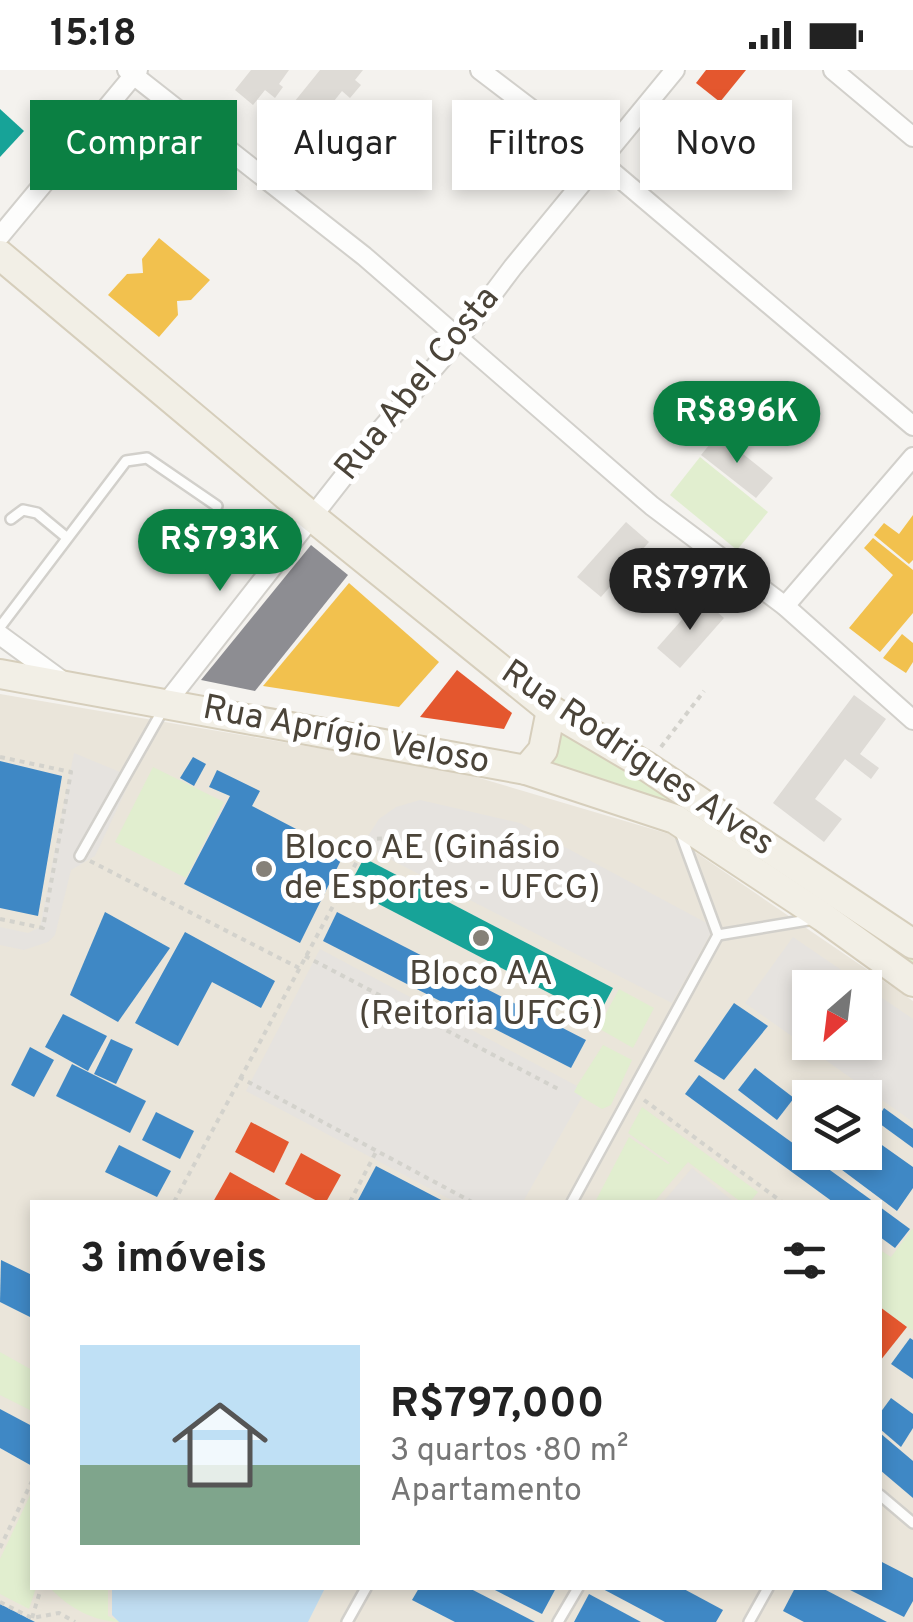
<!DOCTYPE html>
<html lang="pt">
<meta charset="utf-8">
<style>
:root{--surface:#fff;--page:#f6f6f6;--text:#222;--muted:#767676;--accent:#0b8043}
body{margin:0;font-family:Overpass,sans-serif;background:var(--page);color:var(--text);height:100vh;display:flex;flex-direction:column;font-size:38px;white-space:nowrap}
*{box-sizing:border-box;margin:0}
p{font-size:32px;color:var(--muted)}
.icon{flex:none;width:55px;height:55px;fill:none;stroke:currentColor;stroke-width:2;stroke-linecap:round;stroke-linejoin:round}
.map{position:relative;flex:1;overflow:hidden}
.drawer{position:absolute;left:30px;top:1130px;width:852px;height:390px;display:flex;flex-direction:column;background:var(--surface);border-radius:0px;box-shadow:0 5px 15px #0003}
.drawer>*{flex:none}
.hud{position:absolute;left:30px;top:30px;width:855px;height:90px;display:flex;gap:20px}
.needle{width:65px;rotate:208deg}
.controls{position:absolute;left:792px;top:900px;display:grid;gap:20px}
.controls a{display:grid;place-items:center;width:90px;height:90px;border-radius:0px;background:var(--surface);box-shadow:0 5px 15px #0003;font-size:50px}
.price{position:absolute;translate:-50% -85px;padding:0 22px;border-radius:35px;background:var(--accent);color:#fff;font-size:32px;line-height:65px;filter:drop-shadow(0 2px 5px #0008)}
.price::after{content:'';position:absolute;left:50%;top:60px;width:30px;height:22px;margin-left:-15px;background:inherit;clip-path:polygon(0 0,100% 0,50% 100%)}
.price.active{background:#222;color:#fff}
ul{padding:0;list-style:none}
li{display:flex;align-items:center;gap:30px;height:250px;padding:0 50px}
li span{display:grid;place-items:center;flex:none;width:280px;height:200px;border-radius:0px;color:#555}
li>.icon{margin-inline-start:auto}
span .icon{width:120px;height:120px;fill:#fffc;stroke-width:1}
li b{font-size:42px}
h2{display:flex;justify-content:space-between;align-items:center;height:120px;padding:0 50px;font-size:42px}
.chip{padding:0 35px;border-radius:0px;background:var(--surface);box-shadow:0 5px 15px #0003;font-size:35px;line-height:90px}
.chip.active{background:var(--accent);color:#fff}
.status{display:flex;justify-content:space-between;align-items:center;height:70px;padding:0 50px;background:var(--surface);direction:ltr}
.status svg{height:28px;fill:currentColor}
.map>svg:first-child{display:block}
.education{fill:#eae5da;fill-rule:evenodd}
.green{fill:#e1eecf}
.parking{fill:#e6e3df;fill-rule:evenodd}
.water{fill:#c0ddf1}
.homes{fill:#f2c14e}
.shops{fill:#e4572e}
.schools{fill:#3f88c5}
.public{fill:#17a398}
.industry{fill:#8d8d92}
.building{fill:#dedbd6}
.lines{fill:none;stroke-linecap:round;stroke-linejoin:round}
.lane-casing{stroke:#d2d0cb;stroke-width:14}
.street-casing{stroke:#d2d0cb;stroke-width:22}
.primary-casing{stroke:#d6cebb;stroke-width:32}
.path{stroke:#d3d2cc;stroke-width:4;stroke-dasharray:5 5;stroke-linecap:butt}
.lane{stroke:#fdfdfc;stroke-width:9}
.street{stroke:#fdfdfc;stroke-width:18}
.primary{stroke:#f2efe6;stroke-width:28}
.poi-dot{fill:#868178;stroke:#fff;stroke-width:4}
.labels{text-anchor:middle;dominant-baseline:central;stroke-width:10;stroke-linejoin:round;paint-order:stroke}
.street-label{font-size:35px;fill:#4b4439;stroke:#fff}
.poi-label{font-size:35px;fill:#4b4439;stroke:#fff;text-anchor:start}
</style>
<div class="status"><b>15:18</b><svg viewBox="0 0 49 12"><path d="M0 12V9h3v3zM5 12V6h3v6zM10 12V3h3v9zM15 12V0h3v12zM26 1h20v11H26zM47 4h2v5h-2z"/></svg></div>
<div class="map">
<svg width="913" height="1552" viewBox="0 0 913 1552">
<rect width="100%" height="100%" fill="#f4f2ee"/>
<!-- education -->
<path class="education" d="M0,624L459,702L669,764L913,931V1552H0ZM810,918H865V972H810ZM810,1028H865V1082H810ZM32,1132H880V1518H32Z"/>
<!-- green -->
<g class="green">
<path d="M700,387L768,442L737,480L670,425Z"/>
<path d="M557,654L913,884V905L678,746L543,700Z"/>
<path d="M153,697L224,732L186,808L115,772Z"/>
<path d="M619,919L654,938L633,978L598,958Z"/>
<path d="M603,975L632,990L611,1035L602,1039L573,1022Z"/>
<path d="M642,1037L758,1122L750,1132H741L688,1092L654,1132H595L629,1067L668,1094L670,1093L628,1063Z"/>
<path d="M913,1158V1261L880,1237V1180L891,1187Z"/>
<path d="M0,1282L32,1300V1341L0,1325Z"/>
<path d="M32,1421V1518H36L29,1539L0,1524V1489Z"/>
<path d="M108,1518V1546L121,1552C95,1552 69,1538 51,1519Z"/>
</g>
<!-- parking -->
<g class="parking">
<path d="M74,683L132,707L95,786L71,800L55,865L48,872L24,880L0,875V857L28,863L40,857Z"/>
<path d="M420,730L520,753L714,857L672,933L362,775L379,749L396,737Z"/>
<path d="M793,867L913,949V1052L745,933ZM810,918H865V972H810Z"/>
<path d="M320,879L577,1016L574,1022L582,1027L523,1132H455L246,1021Z"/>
<path d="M692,1098L734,1132H663Z"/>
</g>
<!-- water -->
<path class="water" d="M112,1518H325L308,1552H119L112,1545Z"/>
<!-- homes -->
<g class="homes">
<path d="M159,168L210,210L191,230L177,231L178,245L159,267L108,225L127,204L143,203L142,189Z"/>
<path d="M913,445V490L909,494L874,465L884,453L899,464Z"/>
<path d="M873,468L913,500V543L880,582L849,558L893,505L864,478Z"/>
<path d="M349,513L439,592L399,637L263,616Z"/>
<path d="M902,564L913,573V592L906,603L883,588Z"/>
</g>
<!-- shops -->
<g class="shops">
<path d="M706,0H746L720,32L696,13Z"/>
<path d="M457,600L512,643L504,659L420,647Z"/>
<path d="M251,1052L289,1072L274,1103L235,1082Z"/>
<path d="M301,1083L341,1105L326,1132H319L285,1114Z"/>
<path d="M230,1102L284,1132H213Z"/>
<path d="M880,1237L907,1257L880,1291Z"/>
</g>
<!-- schools -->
<g class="schools">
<path d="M193,687L206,694L194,716L180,708Z"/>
<path d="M0,691L62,706L38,846L0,838Z"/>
<path d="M217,700L260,721L252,736L344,784L300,873L184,814L230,726L209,717Z"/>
<path d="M105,842L170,878L118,952L70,925Z"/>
<path d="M337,842L586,970L571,998L323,871Z"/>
<path d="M185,862L275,911L261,938L212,912L178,976L135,953Z"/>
<path d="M734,933L768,956L724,1010L694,991Z"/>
<path d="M63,944L107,966L88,1001L45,977Z"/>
<path d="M111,969L133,979L116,1014L94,1004Z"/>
<path d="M30,977L54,990L34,1027L11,1015Z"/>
<path d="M72,994L146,1031L130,1063L56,1026Z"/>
<path d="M755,998L794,1028L777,1050L738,1020Z"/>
<path d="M699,1005L874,1132H833L685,1024Z"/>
<path d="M884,1038L913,1059V1078L876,1051Z"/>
<path d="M156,1042L194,1061L180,1089L142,1070Z"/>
<path d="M865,1063L913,1097V1118L897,1141L818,1082H865Z"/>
<path d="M119,1075L171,1101L157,1127L105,1102Z"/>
<path d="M376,1096L445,1132H357Z"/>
<path d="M880,1137L910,1159L895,1178L880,1167Z"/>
<path d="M1,1190L32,1205V1248L0,1232Z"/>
<path d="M910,1268L913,1270V1309L891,1294Z"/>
<path d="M891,1328L913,1344V1358L901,1377L880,1359V1343Z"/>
<path d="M0,1339L32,1356V1396L0,1378Z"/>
<path d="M880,1363L913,1391V1428L880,1400Z"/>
<path d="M880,1491L913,1508V1531L904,1547L846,1518H880Z"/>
<path d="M419,1518H469L535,1552H455L412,1530Z"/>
<path d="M491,1518H556L542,1544Z"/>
<path d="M601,1518H682L723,1540L716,1552H665Z"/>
<path d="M795,1518H822L887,1552H804L783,1541Z"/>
<path d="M589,1524L641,1552H574Z"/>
<path d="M0,1534L35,1552H0Z"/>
</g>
<!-- public -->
<g class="public">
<path d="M0,39L24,61L0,87Z"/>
<path d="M364,788L613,918L597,948L348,818Z"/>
</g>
<!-- industry -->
<path class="industry" d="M311,475L348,505L255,621L201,610Z"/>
<!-- building -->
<g class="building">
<path d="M251,0H289L279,14L283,17L275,28L265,20L253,35L235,20Z"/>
<path d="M320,0H363L355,10L361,15L350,28L342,21L322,46L327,49L318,60L308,52L297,67L278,52Z"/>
<path d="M718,364L773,408L756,428L701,385Z"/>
<path d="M626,452L649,472L601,527L577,507Z"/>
<path d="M701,528L724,548L680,598L657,578Z"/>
<path d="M854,625L886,649L860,684L879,698L871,709L845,689L815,729L842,749L824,772L773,733Z"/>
</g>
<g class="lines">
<!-- lane casing -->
<g class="lane-casing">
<g id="lane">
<path d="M11,449L23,440L37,443L66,467"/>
<path d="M0,557L126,391L147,388L217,436"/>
<path d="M80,786L165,636"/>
<path d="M718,865L814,849"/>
<path d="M572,1132L718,865L679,759"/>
<path d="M880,1425L913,1453"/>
<path d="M347,1552L366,1518"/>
<path d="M558,1552L578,1518"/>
<path d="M749,1552L768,1518"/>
</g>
</g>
<!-- street casing -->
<g class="street-casing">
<g id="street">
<path d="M127,0L364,186L652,436L785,536L913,650"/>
<path d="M480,0L602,93L913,356"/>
<path d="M833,0L913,67"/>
<path d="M0,166L138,0"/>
<path d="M785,536L913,387"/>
<path d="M0,565L64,612"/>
<path d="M167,632L377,364L458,270L513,197L675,0"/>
</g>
</g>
<!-- primary casing -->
<g class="primary-casing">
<g id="primary">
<path d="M0,185L311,446L551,640L646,696L913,874"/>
<path d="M0,604L526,700L675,749L823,847L913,912"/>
<path d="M526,700L543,680L551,640"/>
</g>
</g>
<!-- path -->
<g class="path">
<path d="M661,677L704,621"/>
<path d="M0,687L71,702L43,858L0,849"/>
<path d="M90,791L299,898"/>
<path d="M305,886L560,1020"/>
<path d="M239,1007L472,1132"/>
<path d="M644,1030L782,1132"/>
<path d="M174,1132L369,769L394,768"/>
<path d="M350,1132L377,1080"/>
<path d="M0,1478L32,1411"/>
<path d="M0,1532L32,1548L59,1543L75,1552"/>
<path d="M32,1548L41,1518"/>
</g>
<!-- lane -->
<use href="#lane" class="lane"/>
<!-- street -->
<use href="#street" class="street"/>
<!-- primary -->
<use href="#primary" class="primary"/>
</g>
<!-- markers -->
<g class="poi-dot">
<circle cx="264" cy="799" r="10"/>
<circle cx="481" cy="868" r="10"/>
</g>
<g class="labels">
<!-- street labels -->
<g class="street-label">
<text transform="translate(418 314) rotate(-51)">Rua Abel Costa</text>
<text transform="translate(346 666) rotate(11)">Rua Aprígio Veloso</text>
<text transform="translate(637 689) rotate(34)">Rua Rodrigues Alves</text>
</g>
<!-- poi labels -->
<g class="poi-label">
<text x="284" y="779">Bloco AE (Ginásio<tspan x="284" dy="40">de Esportes - UFCG)</tspan></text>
<text x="481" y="905" text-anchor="middle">Bloco AA<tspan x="481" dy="40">(Reitoria UFCG)</tspan></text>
</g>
</g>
</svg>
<div class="controls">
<a><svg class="needle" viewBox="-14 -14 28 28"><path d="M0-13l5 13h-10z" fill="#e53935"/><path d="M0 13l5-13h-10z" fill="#767676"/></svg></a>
<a><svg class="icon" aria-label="layers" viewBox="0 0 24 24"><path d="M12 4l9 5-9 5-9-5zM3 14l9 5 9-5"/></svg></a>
</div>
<b class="price" style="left:737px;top:396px">R$896K</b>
<b class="price" style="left:220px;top:524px">R$793K</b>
<b class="price active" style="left:690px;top:563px">R$797K</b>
<div class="hud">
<a class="chip active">Comprar</a>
<a class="chip">Alugar</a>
<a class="chip">Filtros</a>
<a class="chip">Novo</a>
</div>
<section class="drawer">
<h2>3 imóveis<svg class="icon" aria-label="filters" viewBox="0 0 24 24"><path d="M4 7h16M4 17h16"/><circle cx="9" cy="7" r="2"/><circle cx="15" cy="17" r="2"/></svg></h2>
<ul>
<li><span style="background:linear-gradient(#bfe0f5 60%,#7fa58c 0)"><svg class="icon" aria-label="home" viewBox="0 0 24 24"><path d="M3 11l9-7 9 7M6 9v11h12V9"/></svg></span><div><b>R$797,000</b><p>3 quartos · 80 m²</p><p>Apartamento</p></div></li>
</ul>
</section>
</div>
